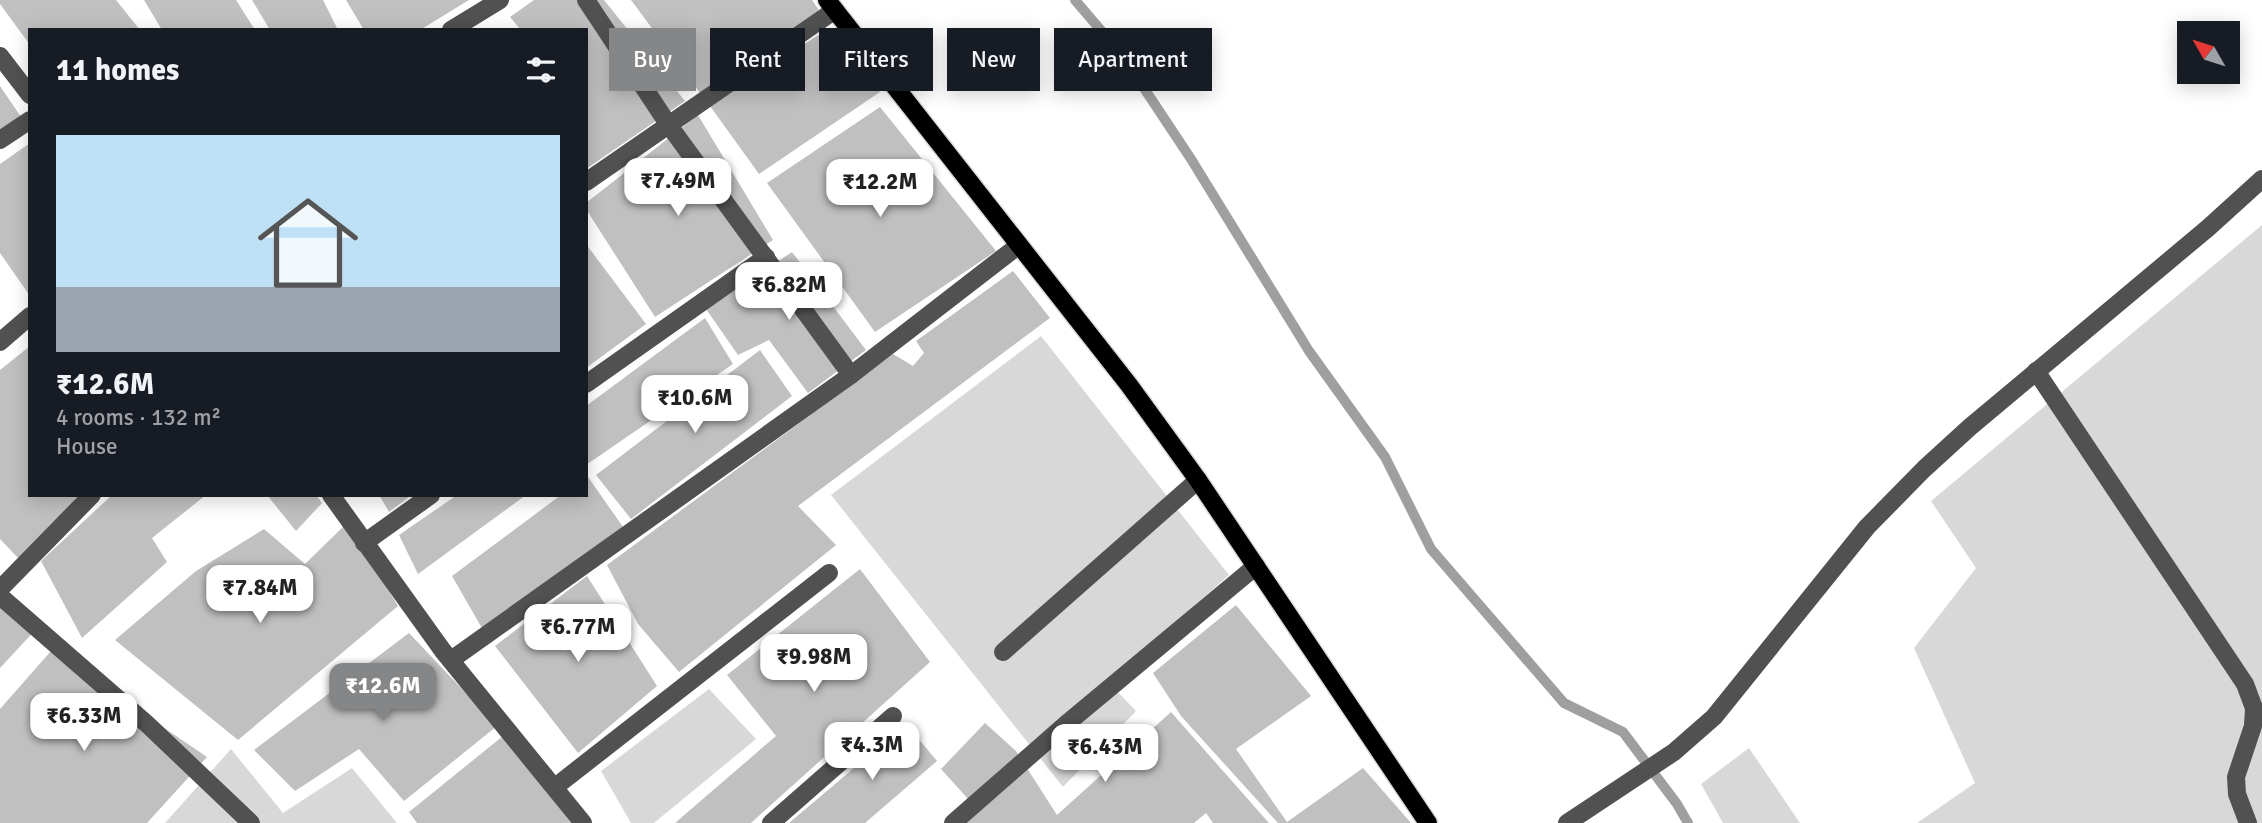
<!DOCTYPE html>
<meta charset="utf-8">
<style>
:root{--surface:#171b24;--page:#20242c;--text:#f1f3f6;--muted:#9ea1a6;--accent:#858687}
body{margin:0;font-family:Signika,sans-serif;background:var(--page);color:var(--text);height:100vh;display:flex;flex-direction:column;font-size:26px;white-space:nowrap}
*{box-sizing:border-box;margin:0}
p{font-size:23px;color:var(--muted)}
.icon{flex:none;width:38px;height:38px;fill:none;stroke:currentColor;stroke-width:2;stroke-linecap:round;stroke-linejoin:round}
.map{position:relative;flex:1;overflow:hidden}
.sheet{position:absolute;left:28px;top:28px;width:560px;height:469px;display:flex;flex-direction:column;background:var(--surface);border-radius:0px;box-shadow:0 4px 18px #0003}
.sheet>*{flex:none}
.banner{position:absolute;left:609px;top:28px;width:665px;height:63px;display:flex;gap:14px}
.needle{width:46px;rotate:309deg}
.tools{position:absolute;left:2177px;top:21px;display:grid;gap:14px}
.tools a{display:grid;place-items:center;width:63px;height:63px;border-radius:0px;background:var(--surface);box-shadow:0 4px 18px #0003;font-size:35px}
.price{position:absolute;translate:-50% -60px;padding:0 16px;border-radius:14px;background:#fff;color:#222;font-size:23px;line-height:46px;filter:drop-shadow(0 2px 4px #0008)}
.price::after{content:'';position:absolute;left:50%;top:42px;width:21px;height:16px;margin-left:-10px;background:inherit;clip-path:polygon(0 0,100% 0,50% 100%)}
.price.selected{background:var(--accent);color:#fff}
ul{padding:0;list-style:none}
li{display:grid;align-content:center;gap:14px;height:371px;padding:0 28px}
li span{display:grid;place-items:center;height:217px;border-radius:0px;color:#555}
li>.icon{margin-inline-start:auto}
span .icon{width:126px;height:126px;fill:#fffc;stroke-width:1}
li b{font-size:30px}
h2{display:flex;justify-content:space-between;align-items:center;height:84px;padding:0 28px;font-size:30px}
.chip{padding:0 24px;border-radius:0px;background:var(--surface);box-shadow:0 4px 18px #0003;font-size:24px;line-height:63px}
.chip.selected{background:var(--accent);color:#fff}
.map>svg:first-child{display:block}
.green{fill:#d8d8d8}
.lines{fill:none;stroke-linecap:round;stroke-linejoin:round}
.stream{stroke:#9f9f9f;stroke-width:10}
.building{fill:#c0c0c0}
.major-casing{stroke:#dbdbdb;stroke-width:21}
.minor{stroke:#515151;stroke-width:18}
.major{stroke:#000;stroke-width:18}
</style>
<div class="map">
<svg width="2262" height="823" viewBox="0 0 2262 823">
<rect width="100%" height="100%" fill="#fff"/>
<!-- green -->
<g class="green">
<path d="M2262,225V823H1917L1975,783L1914,648L1976,568L1931,501Z"/>
<path d="M1041,336L1229,575L1108,682L1136,711L1063,787L831,495Z"/>
<path d="M709,689L756,739L654,823H631L601,771Z"/>
<path d="M1749,748L1800,823H1723L1701,784Z"/>
<path d="M231,749L283,813L352,768L397,823H165Z"/>
</g>
<g class="lines">
<!-- stream -->
<path class="stream" d="M1075,0L1122,55L1191,159L1309,351L1385,457L1431,549L1564,703L1623,732L1677,804L1688,823"/>
</g>
<!-- building -->
<g class="building">
<path d="M0,0H116L140,30H30V45L0,4Z"/>
<path d="M144,0H236L255,30H162Z"/>
<path d="M252,0H323L338,30H270Z"/>
<path d="M346,0H469L420,30H364Z"/>
<path d="M534,0H604L685,101L586,169V30H521L510,17Z"/>
<path d="M631,0H812L819,10L700,93Z"/>
<path d="M829,28L880,92L759,174L710,106Z"/>
<path d="M0,86L23,120L0,135Z"/>
<path d="M880,107L996,251L875,332L767,183Z"/>
<path d="M698,115L773,240L655,317L586,209V203Z"/>
<path d="M30,143V296L0,253V164Z"/>
<path d="M586,244L646,324L586,368Z"/>
<path d="M792,252L866,350L808,393L769,340L738,355L706,309Z"/>
<path d="M1013,271L1050,318L798,506L836,545L679,672L638,624L607,565L893,354L913,366L924,353L916,341Z"/>
<path d="M705,318L733,364L586,465V406Z"/>
<path d="M30,346V495H82L19,559L0,539V370Z"/>
<path d="M760,350L792,396L631,519L596,475Z"/>
<path d="M586,474L623,527L483,630L452,576L561,495H586Z"/>
<path d="M112,495H206L152,538L167,562L82,638L41,561Z"/>
<path d="M267,495H316L322,503L296,531Z"/>
<path d="M379,495H412L389,512Z"/>
<path d="M457,495H526L418,574L399,535Z"/>
<path d="M347,523L398,606L238,740L115,640L196,571L264,529L305,564Z"/>
<path d="M860,569L930,662L751,823H675L776,736L727,675Z"/>
<path d="M587,576L657,686L578,753L495,646Z"/>
<path d="M0,585L40,625L0,668Z"/>
<path d="M1236,605L1311,696L1236,749L1287,822L1363,768L1411,823H1278L1181,716L1153,673Z"/>
<path d="M409,633L497,726L404,801L359,749L295,791L254,750Z"/>
<path d="M51,651L207,757L147,823H0V709Z"/>
<path d="M1171,712L1269,823H1213L1206,813L1194,823H962L978,810L941,769L985,723L1016,751L1057,815Z"/>
<path d="M906,724L937,761L865,823H789Z"/>
<path d="M503,736L571,823H417L409,812Z"/>
</g>
<g class="lines">
<!-- major casing -->
<g class="major-casing">
<path id="major" d="M827,0L1129,385L1198,480L1428,823"/>
</g>
<!-- minor -->
<g class="minor">
<path d="M586,0L668,124L851,375"/>
<path d="M451,30L500,0"/>
<path d="M0,56L30,95"/>
<path d="M0,140L30,120"/>
<path d="M586,182L835,10"/>
<path d="M0,342L30,316"/>
<path d="M2036,371L2245,684L2254,708L2253,726L2236,777L2237,794L2248,823"/>
<path d="M586,384L766,257"/>
<path d="M331,495L443,651L583,823"/>
<path d="M364,543L431,495"/>
<path d="M0,589L92,495"/>
<path d="M0,596L147,724L251,823"/>
<path d="M1003,652L1198,480"/>
<path d="M451,660L851,375L1019,245"/>
<path d="M555,787L829,573"/>
<path d="M771,823L893,716"/>
<path d="M953,823L1065,725L1256,566"/>
<path d="M1567,823L1674,752L1714,717L1867,527L1924,469L1970,427L2208,228L2262,179"/>
</g>
<!-- major -->
<use href="#major" class="major"/>
</g>
</svg>
<div class="tools">
<a><svg class="needle" viewBox="-14 -14 28 28"><path d="M0-13l5 13h-10z" fill="#e53935"/><path d="M0 13l5-13h-10z" fill="#9ea1a6"/></svg></a>
</div>
<b class="price" style="left:678px;top:218px">₹7.49M</b>
<b class="price" style="left:880px;top:219px">₹12.2M</b>
<b class="price" style="left:789px;top:322px">₹6.82M</b>
<b class="price" style="left:695px;top:435px">₹10.6M</b>
<b class="price" style="left:260px;top:625px">₹7.84M</b>
<b class="price" style="left:578px;top:664px">₹6.77M</b>
<b class="price" style="left:814px;top:694px">₹9.98M</b>
<b class="price selected" style="left:383px;top:723px">₹12.6M</b>
<b class="price" style="left:84px;top:753px">₹6.33M</b>
<b class="price" style="left:872px;top:782px">₹4.3M</b>
<b class="price" style="left:1105px;top:784px">₹6.43M</b>
<div class="banner">
<a class="chip selected">Buy</a>
<a class="chip">Rent</a>
<a class="chip">Filters</a>
<a class="chip">New</a>
<a class="chip">Apartment</a>
</div>
<section class="sheet">
<h2>11 homes<svg class="icon" aria-label="filters" viewBox="0 0 24 24"><path d="M4 7h16M4 17h16"/><circle cx="9" cy="7" r="2"/><circle cx="15" cy="17" r="2"/></svg></h2>
<ul>
<li><span style="background:linear-gradient(#bfe0f5 70%,#9aa5b1 0)"><svg class="icon" aria-label="home" viewBox="0 0 24 24"><path d="M3 11l9-7 9 7M6 9v11h12V9"/></svg></span><div><b>₹12.6M</b><p>4 rooms · 132 m²</p><p>House</p></div></li>
</ul>
</section>
</div>
